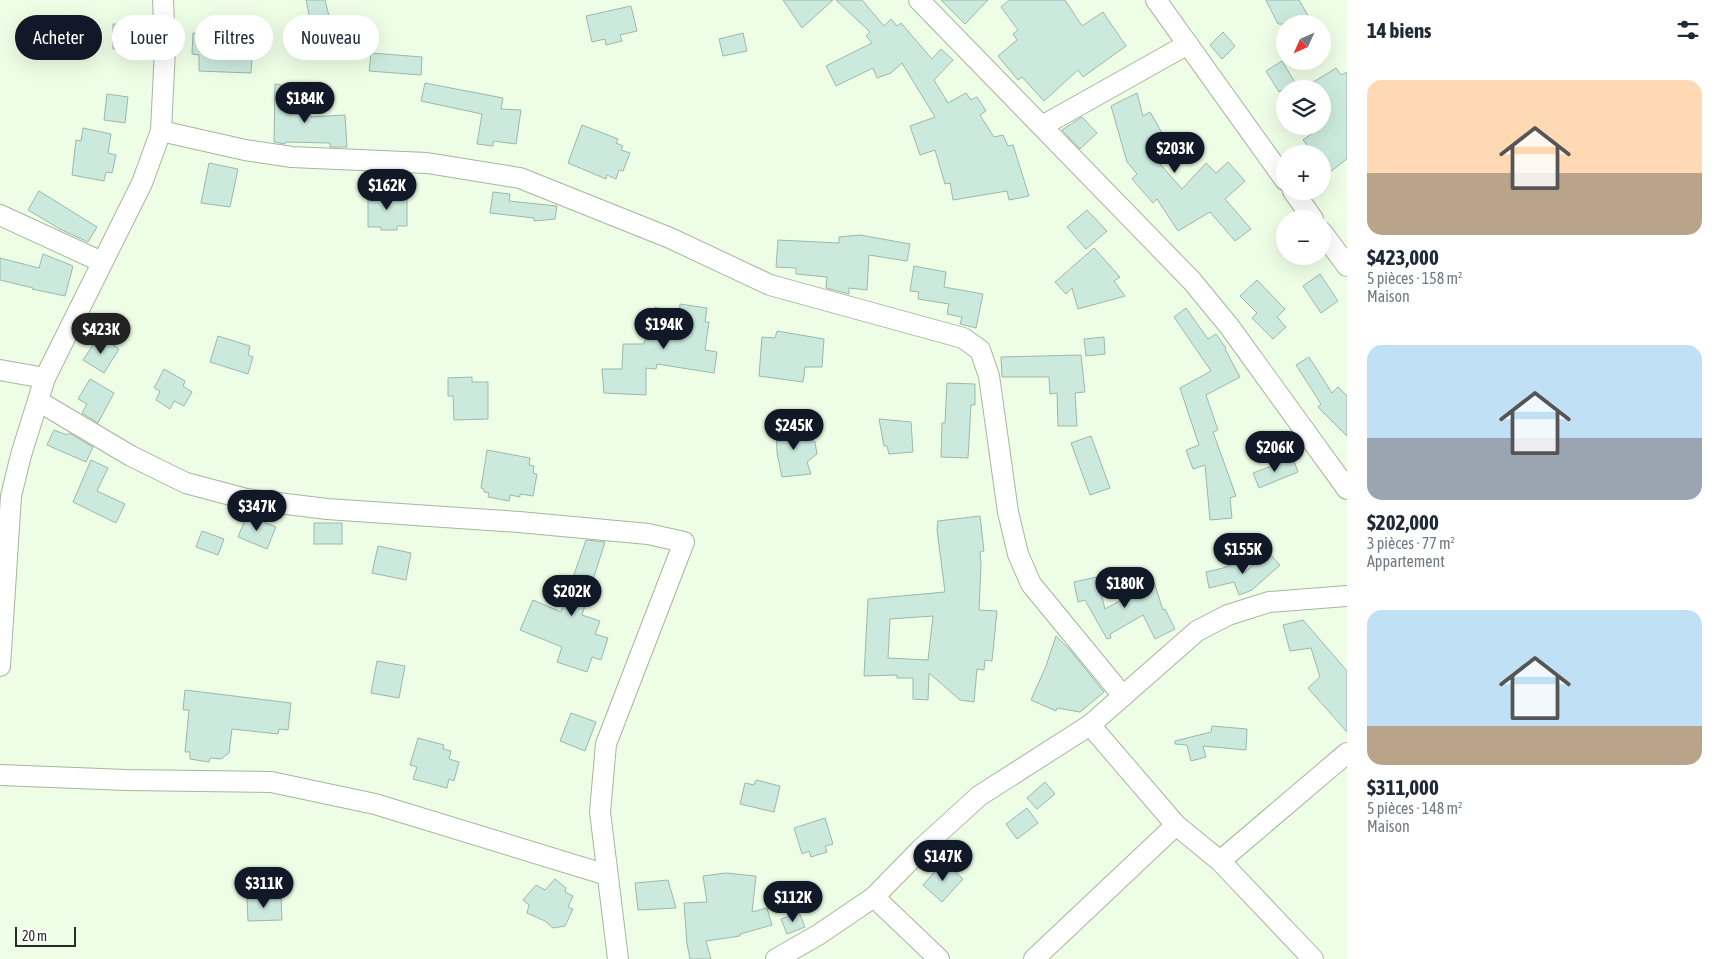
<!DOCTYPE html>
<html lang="fr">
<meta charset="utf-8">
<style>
:root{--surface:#fff;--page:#f2f2f3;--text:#1f2937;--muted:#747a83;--accent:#111827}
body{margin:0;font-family:"Asap Condensed",sans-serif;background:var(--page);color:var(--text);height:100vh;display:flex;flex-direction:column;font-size:19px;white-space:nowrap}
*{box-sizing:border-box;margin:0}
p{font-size:16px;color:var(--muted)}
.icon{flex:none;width:28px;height:28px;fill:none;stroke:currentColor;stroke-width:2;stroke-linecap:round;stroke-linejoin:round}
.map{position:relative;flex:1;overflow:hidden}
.details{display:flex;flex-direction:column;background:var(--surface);width:375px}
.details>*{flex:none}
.top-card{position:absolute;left:15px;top:15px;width:475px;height:45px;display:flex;gap:10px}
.needle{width:32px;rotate:225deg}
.tools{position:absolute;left:1276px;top:15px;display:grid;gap:10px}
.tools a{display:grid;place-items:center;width:55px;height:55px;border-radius:50%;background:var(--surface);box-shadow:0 5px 20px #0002;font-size:25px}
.scale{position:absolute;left:15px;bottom:12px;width:61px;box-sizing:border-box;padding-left:5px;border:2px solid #262c22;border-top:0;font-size:14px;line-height:18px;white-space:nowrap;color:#262c22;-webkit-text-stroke:4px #fff;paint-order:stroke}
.price{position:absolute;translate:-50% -42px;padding:0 11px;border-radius:18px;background:var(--accent);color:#fff;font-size:16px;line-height:32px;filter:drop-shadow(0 1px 2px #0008)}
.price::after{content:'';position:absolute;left:50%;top:30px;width:15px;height:11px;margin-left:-8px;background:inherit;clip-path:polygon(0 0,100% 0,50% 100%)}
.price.current{background:#222;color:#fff}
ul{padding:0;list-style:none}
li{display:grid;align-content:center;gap:10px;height:265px;padding:0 20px}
li span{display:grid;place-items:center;height:155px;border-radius:15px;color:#555}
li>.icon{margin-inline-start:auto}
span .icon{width:90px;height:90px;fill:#fffc;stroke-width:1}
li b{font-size:21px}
h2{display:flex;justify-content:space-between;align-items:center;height:60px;padding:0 20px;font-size:21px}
.tag{padding:0 18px;border-radius:22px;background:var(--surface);box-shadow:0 5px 20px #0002;font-size:18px;line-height:45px}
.tag.current{background:var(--accent);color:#fff}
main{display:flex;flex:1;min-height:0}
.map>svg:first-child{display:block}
.building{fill:#cbeadd;stroke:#9bb8ac;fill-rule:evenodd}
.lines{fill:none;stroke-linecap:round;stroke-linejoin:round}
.street-casing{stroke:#a6b69e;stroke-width:22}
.street{stroke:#fff;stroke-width:20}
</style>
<main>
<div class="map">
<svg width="1347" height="959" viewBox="0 0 1347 959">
<rect width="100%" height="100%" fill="#eefee6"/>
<!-- building -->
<g class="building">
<path d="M306,0H325L330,20L311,25Z"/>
<path d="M783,0H833L802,28Z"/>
<path d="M836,0H862L884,26L891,19L897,26L901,23L932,59L941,49L953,60L934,80L948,103L966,93L971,100L977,97L986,111L980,115L994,137L1003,135L1008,146L1013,145L1029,196L1009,200L1007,191L953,200L950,183L945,184L935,150L920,155L910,126L935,117L902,63L891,73L877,78L873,68L836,86L826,66L872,43L866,36L870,32Z"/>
<path d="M941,0H988L965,24Z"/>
<path d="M1009,0H1065L1082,26L1103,12L1126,46L1083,77L1078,70L1044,101L1022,77L1018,80L998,56L1017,40L1013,34L1018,30L1001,7Z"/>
<path d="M1266,0H1299L1313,24H1278Z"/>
<path d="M631,6L637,31L620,35L622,41L606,45L605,39L592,42L586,16Z"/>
<path d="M113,24L135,25V49H113Z"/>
<path d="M203,25L234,27V47H240V56H252L251,73L199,71V55L192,54L193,33L202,34Z"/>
<path d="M1223,32L1235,46L1222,59L1210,45Z"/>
<path d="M743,33L747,51L723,56L719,39Z"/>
<path d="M371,53L422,57L421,75L369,71Z"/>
<path d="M1282,61L1299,89H1284L1279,92L1266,71Z"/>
<path d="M1336,68L1341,75L1347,72V159L1322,178V154H1314L1303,140L1322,126V89H1302Z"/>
<path d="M425,83L503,98L501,109L521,110L516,144L493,141V146L477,144L482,114L421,101Z"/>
<path d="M275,84L295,88L290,114L311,115V117L345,115L347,147H330V143L285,142V144L274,142Z"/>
<path d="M1137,93L1143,116L1150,112L1169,145L1153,156L1182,189L1206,163L1216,173L1228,162L1245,181L1225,199L1251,229L1235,241L1210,212L1178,231L1157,199L1153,203L1132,179L1137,174L1127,162L1111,106Z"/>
<path d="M107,94L128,97L125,123L104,120Z"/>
<path d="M1082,117L1097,133L1080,149L1062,130Z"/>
<path d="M582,125L618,139L616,143L623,146L621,150L630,153L623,171L619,170L616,179L607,175L606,179L568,163Z"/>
<path d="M83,128L111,134L108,153L116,155L112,173L106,172L104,181L72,175L76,140L81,141Z"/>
<path d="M209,163L238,169L230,207L201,203Z"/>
<path d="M377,189H394V198H407V226H397V230H381V227H368V200H372V195H378Z"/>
<path d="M39,191L97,227L88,242L60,229L28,210Z"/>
<path d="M493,192L510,194L509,201L557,206L555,219L534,221V218L490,213Z"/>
<path d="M1087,210L1107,231L1086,249L1067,227Z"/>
<path d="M860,235L910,244L907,261L869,255L867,290L849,288V294L826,288L827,277L796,274V268L776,267L778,240L839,243V237Z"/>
<path d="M1094,248L1120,277L1114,281L1125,296L1078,309L1072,288L1066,294L1055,282Z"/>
<path d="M43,254L73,266L65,296L32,289L33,288L0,280V258L39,268Z"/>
<path d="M914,266L946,272L944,287L983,294L976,328L960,324L962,317L947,314L949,304L918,299L919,292L910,291Z"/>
<path d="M1320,274L1338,301L1321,313L1303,286Z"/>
<path d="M1257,280L1285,309L1277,317L1286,327L1273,339L1252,318L1257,313L1240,296Z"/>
<path d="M680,304L707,308L705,322H709L705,350L717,352L714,373L657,364L656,369L646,368V395L604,393L602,369H622L623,344H644L655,307L679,315Z"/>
<path d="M1186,308L1208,339L1216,334L1226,348L1225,349L1240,377L1206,395L1218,430L1213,432L1236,496L1230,498L1232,518L1210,520L1205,465L1193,469L1186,450L1199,445L1180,388L1211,371L1174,317Z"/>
<path d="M777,331L824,339L822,367H805L803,382L759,376L762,337L775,338Z"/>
<path d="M99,336L119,349L104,373L83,360Z"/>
<path d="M218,336L250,346L248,355L253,357L248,374L210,362Z"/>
<path d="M1104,337L1105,354L1086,356L1084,339Z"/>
<path d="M1081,355L1085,392L1075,393L1077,426H1058L1057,393L1050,394L1049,377H1002L1001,357Z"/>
<path d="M1309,357L1332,393L1338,387L1347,396V436L1318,407L1321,404L1296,365Z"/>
<path d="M164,369L185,381L183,386L192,392L184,406L174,401L170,409L156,400L160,391L154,388Z"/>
<path d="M472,377V382H488V419L454,420L453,396H448V378Z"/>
<path d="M90,379L114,393L98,423L82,413L87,404L78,399Z"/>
<path d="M947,383L975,384V405H971L968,458L941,457L942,423H945Z"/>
<path d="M879,419L911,422L913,452L889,454L887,446H884Z"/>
<path d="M776,428H804L806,437L815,442L817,454L807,462L811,474L782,477L777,453Z"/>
<path d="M54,430L67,435L69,433L93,447L86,462L47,445Z"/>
<path d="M1091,436L1110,488L1090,495L1071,443Z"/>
<path d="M487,450L530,458L529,465L534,466L533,473L537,474L533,496L520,494V497L510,495L509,501L488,497L489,493L484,492V489L481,488Z"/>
<path d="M1293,458L1298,472L1259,488L1253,473Z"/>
<path d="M91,460L108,468L97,491L125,504L116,523L73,502Z"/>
<path d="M247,515L276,527L267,549L238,537Z"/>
<path d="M980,516L984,551L980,552L981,564L979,610L997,611L992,661L985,660L984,670L977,669L974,702L960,700L929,673L928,700L913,699V678H897V675L864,676L868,599L945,592L937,530L938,521ZM933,616L928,660L888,658L890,619Z"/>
<rect x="314" y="523" width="28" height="21"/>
<path d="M202,531L224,539L218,555L196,547Z"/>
<path d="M586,540L605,542L582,615L600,621L595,634L608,638L601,660L592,657L587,672L557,662L562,647L520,630L533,600L561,612Z"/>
<path d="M378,546L411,553L406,580L372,573Z"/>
<path d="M1268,552L1280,565L1252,590L1239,595L1234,582L1209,588L1206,572L1223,568L1239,562L1244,573Z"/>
<path d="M1097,577L1105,609L1154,582L1163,610L1165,609L1175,629L1155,639L1143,615L1110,634L1111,638L1107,639L1085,600L1078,602L1074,582Z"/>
<path d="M1303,620L1347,671V732L1308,688L1320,677L1311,648L1290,651L1283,625Z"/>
<path d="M1056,636L1070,650L1104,692L1080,712L1057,708L1056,711L1031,700L1046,666Z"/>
<path d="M377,661L405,666L399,698L371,693Z"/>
<path d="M185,690L291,703L288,730L279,729L278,734L232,729L229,753L221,759L210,758L209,762L190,759V752H185L189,710H183Z"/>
<path d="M571,713L596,722L585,751L560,741Z"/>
<path d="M1212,726L1247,729L1246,750L1203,746L1206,757L1191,761L1187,745L1175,744V741L1211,732Z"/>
<path d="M418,738L444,745L443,749L451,751L449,759L459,762L454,781L449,779L447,788L413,779L417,767L410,765Z"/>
<path d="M756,780L780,786L774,812L740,804L745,783L754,785Z"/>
<path d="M1045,782L1055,794L1037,809L1027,798Z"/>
<path d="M1027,808L1038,823L1017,839L1006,824Z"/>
<path d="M825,818L833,844L825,846L827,852L811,857L809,851L802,854L794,828Z"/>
<path d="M944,861L963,879L942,902L923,885Z"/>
<path d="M726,873L756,876L752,912L767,908L772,925L740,934V936L706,941L711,959H690L687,944L684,903L707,902L703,876Z"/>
<path d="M555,879L566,888L565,892L573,896L568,907L573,909L565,926L553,928L545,921L527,913L529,905L523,900L536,885L545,890Z"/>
<path d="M668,880L676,908L638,910L635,883Z"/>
<path d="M281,897L282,920L248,921L247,898Z"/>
<path d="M799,912L805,927L787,934L781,919Z"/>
</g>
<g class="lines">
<!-- street casing -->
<g class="street-casing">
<g id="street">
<path d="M919,0L1192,281L1229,326L1347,489"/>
<path d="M1156,0L1285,180"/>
<path d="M1042,126L1188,44"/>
<path d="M161,131L245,150L292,157L427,163L520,178L670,238L770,285L963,338L980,350L989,376L1008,512L1018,554L1031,584L1123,696"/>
<path d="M1293,191L1313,219"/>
<path d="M0,215L102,262"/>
<path d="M1322,232L1347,266"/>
<path d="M0,370L45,378"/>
<path d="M38,401L131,456L186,483L246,499L327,509L519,522L648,534L684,542L606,744L600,812L618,959"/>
<path d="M0,666L11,496L21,455L45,378L142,183L161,131L165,49L163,0"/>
<path d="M1090,725L1176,825L1220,861L1313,959"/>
<path d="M0,775L126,780L271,782L375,804L607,875"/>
<path d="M1220,861L1347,753"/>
<path d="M874,897L939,959"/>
<path d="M776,959L818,935L874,897L921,849L979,796L1090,725L1197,631L1228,615L1269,602L1347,596"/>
<path d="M1034,959L1176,825"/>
</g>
</g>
<!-- street -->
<use href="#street" class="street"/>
</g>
</svg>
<div class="tools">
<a><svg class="needle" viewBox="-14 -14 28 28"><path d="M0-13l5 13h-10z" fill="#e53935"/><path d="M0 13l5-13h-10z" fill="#747a83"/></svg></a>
<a><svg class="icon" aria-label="layers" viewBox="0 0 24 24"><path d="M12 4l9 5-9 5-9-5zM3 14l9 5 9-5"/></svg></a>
<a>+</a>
<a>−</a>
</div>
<div class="scale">20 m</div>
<b class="price" style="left:305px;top:124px">$184K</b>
<b class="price" style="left:1175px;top:174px">$203K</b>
<b class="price" style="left:387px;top:211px">$162K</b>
<b class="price" style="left:664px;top:350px">$194K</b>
<b class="price current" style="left:101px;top:355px">$423K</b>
<b class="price" style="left:794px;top:451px">$245K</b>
<b class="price" style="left:1275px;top:473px">$206K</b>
<b class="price" style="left:257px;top:532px">$347K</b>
<b class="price" style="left:1243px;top:575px">$155K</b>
<b class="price" style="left:1125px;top:609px">$180K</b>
<b class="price" style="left:572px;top:617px">$202K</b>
<b class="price" style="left:943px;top:882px">$147K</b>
<b class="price" style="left:264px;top:909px">$311K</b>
<b class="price" style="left:793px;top:923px">$112K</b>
<div class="top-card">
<a class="tag current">Acheter</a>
<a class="tag">Louer</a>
<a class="tag">Filtres</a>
<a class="tag">Nouveau</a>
</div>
</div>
<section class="details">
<h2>14 biens<svg class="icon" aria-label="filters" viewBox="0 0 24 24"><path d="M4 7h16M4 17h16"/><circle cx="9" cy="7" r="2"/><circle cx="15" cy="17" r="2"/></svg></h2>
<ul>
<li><span style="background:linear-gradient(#ffd9b3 60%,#b9a48a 0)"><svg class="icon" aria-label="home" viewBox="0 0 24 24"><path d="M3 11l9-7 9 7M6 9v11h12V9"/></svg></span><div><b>$423,000</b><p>5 pièces · 158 m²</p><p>Maison</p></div></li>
<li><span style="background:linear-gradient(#bfe0f5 60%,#9aa5b1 0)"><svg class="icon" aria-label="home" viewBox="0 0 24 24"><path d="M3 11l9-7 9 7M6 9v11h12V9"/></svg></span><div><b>$202,000</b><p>3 pièces · 77 m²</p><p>Appartement</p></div></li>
<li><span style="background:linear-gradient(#bfe0f5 75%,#b9a48a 0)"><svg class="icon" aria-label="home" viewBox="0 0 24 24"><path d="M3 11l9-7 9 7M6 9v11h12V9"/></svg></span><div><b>$311,000</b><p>5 pièces · 148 m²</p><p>Maison</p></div></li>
</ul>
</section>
</main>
